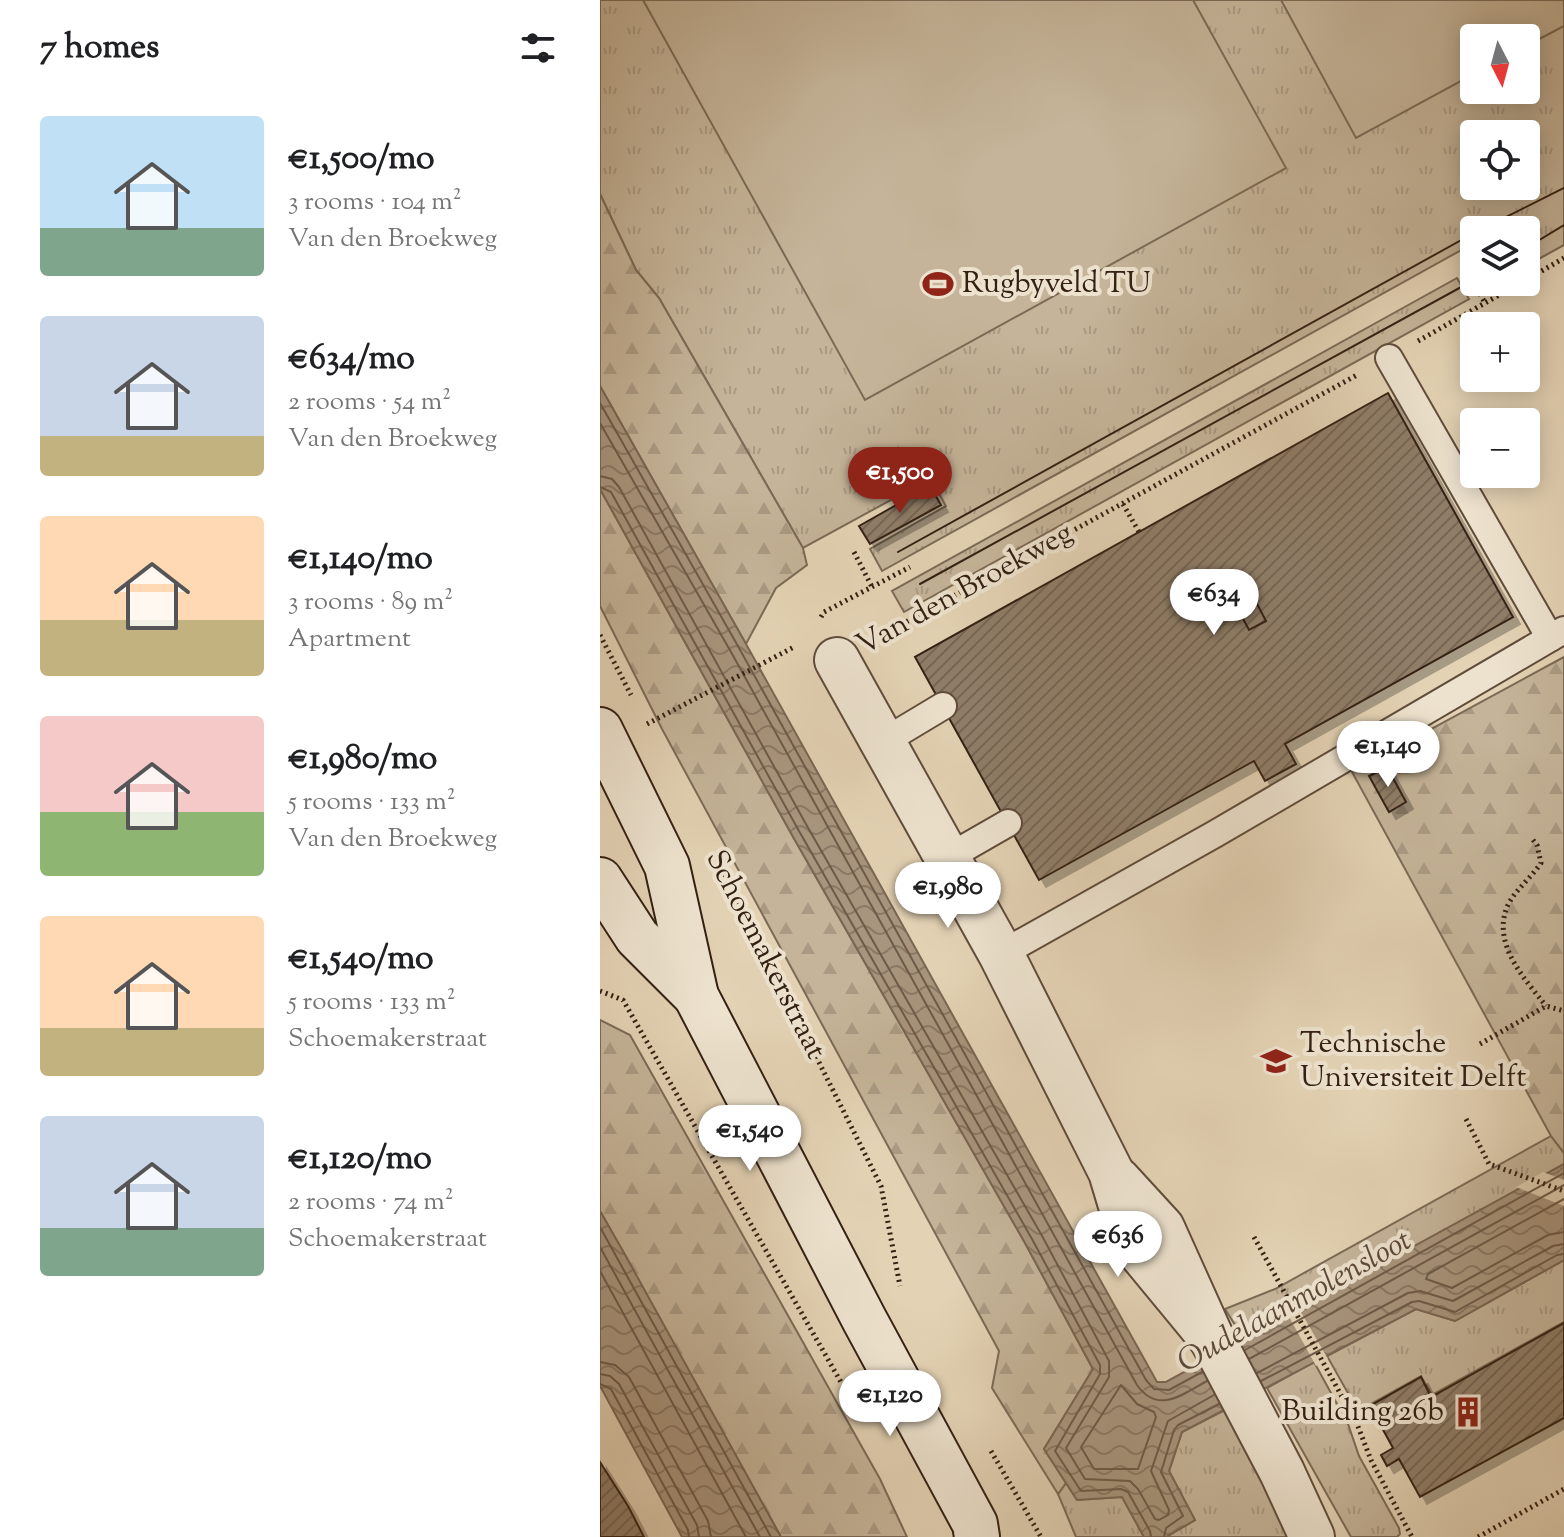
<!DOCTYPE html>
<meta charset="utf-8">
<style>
:root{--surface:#fff;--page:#f6f6f6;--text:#202124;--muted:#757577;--accent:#8f2418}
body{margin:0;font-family:"Sorts Mill Goudy",serif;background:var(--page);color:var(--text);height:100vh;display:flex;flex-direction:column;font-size:30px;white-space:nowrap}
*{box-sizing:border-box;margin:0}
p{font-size:26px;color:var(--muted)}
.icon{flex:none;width:44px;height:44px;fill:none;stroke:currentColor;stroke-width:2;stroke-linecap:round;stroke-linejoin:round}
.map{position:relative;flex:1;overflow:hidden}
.panel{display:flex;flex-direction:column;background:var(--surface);width:600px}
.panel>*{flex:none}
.needle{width:52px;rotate:174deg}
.tools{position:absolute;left:860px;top:24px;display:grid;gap:16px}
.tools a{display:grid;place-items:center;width:80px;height:80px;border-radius:8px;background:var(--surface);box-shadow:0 4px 20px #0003;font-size:40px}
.price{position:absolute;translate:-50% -68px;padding:0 18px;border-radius:28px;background:#fff;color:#222;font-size:26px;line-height:52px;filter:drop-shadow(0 2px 4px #0008)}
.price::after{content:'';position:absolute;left:50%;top:48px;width:24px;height:18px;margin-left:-12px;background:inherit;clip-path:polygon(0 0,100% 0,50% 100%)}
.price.on{background:var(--accent);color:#fff}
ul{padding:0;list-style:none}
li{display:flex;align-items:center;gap:24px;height:200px;padding:0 40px}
li span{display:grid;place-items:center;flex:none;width:224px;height:160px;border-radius:8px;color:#555}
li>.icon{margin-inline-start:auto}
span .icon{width:96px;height:96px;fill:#fffc;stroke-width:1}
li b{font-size:34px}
h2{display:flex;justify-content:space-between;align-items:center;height:96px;padding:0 40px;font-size:34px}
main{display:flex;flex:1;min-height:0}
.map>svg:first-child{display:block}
.grass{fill:url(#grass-tufts);stroke:#7c6a56;stroke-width:2;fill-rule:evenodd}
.forest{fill:url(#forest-firs);stroke:#7c6a56;stroke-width:2}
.park{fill:#c5b499;stroke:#7c6a56;stroke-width:2}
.water{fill:url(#water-waves);stroke:#7a6653;stroke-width:2}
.pier{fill:#e3d2b4}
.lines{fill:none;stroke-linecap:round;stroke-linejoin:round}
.shore{stroke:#6e5a48;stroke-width:2}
.building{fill:url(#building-hatch);stroke:#342013;stroke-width:2;filter:url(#shadow)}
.service-casing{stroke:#604c3b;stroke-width:30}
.minor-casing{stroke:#604c3b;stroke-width:48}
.secondary-casing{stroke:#342013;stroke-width:48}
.path{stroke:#342013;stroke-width:5;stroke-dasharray:2 4;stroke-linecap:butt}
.service{stroke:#ede2ce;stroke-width:26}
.minor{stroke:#ede2ce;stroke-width:44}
.secondary{stroke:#ede2ce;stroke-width:44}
.tram{stroke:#342013;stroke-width:2}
.labels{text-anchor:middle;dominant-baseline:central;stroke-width:8;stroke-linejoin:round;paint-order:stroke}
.poi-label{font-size:30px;fill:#342013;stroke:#ede2ce;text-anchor:start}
.street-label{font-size:30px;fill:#342013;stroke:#ede2ce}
.water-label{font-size:32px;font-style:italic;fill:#5d4938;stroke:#ede2ce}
</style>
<main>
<section class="panel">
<h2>7 homes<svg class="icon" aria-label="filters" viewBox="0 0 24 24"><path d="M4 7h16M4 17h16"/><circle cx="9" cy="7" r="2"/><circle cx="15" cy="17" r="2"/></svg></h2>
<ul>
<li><span style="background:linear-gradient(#bfe0f5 70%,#7fa58c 0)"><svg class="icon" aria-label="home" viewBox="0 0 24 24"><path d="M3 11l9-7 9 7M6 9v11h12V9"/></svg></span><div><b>€1,500/mo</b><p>3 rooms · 104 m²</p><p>Van den Broekweg</p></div></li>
<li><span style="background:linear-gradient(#c9d6e8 75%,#c2b280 0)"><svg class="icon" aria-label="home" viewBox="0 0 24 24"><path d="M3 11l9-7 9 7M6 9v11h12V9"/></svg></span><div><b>€634/mo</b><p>2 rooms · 54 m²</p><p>Van den Broekweg</p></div></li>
<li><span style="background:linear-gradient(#ffd9b3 65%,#c2b280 0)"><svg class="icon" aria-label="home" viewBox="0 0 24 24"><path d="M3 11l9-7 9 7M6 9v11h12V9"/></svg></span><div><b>€1,140/mo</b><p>3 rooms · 89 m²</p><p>Apartment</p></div></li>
<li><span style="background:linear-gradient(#f6c9c9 60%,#8fb573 0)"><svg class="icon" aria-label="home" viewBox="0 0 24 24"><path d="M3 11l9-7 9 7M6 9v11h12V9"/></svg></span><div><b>€1,980/mo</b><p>5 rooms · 133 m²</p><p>Van den Broekweg</p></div></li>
<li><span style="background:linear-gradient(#ffd9b3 70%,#c2b280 0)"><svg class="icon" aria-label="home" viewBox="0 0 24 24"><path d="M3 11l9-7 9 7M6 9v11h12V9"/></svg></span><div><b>€1,540/mo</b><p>5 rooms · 133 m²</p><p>Schoemakerstraat</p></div></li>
<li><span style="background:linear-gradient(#c9d6e8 70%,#7fa58c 0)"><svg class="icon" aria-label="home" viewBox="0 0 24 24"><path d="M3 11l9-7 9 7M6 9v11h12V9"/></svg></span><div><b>€1,120/mo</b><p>2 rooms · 74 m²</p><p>Schoemakerstraat</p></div></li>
</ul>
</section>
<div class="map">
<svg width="964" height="1537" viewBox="0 0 964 1537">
<defs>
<pattern id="grass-tufts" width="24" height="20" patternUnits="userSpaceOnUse" patternTransform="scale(2)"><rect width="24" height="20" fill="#c5b499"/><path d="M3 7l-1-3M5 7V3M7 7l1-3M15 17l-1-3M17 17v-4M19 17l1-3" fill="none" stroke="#aa9a83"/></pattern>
<pattern id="forest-firs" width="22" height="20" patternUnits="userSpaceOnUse" patternTransform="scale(2)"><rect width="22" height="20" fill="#c5b499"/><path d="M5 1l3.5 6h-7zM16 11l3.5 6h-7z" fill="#aa9a83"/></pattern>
<pattern id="water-waves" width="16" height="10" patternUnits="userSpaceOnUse" patternTransform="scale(2)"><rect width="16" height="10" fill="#a8957d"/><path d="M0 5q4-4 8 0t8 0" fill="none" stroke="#8a7965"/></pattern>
<pattern id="building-hatch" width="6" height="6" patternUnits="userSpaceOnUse" patternTransform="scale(2)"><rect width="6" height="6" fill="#8f7d67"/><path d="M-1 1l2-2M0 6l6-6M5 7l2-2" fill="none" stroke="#766654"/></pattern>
<filter id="shadow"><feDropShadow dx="7" dy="7" stdDeviation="0" flood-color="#0004"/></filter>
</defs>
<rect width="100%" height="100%" fill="#e3d2b4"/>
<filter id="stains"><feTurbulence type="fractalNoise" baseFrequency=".0025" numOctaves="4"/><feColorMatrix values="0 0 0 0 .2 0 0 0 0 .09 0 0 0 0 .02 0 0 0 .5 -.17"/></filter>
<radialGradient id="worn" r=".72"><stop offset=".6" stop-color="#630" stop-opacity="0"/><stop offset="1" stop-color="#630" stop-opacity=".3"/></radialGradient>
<!-- grass -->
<g class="grass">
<path d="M0,0H964V245L926,266V230H874V243L282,571L270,549L346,506L331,478L203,548L59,298L36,270L0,194ZM874,38H926V90H874ZM874,134H926V186H874Z"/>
<path d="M857,278L869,299L304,612L292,591Z"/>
<path d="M951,1136L964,1153V1164L645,1341L625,1309L675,1289Z"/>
<path d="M964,1260V1322L832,1395L821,1376L758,1411L727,1356L816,1309L855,1321Z"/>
<path d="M714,1362L748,1424L759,1456L799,1528L800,1534L797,1537H751L667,1388Z"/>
<path d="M627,1409L672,1490L689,1537H566L595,1520L569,1471L582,1432Z"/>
<path d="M466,1483L477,1500L522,1497L544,1537H476L458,1494Z"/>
</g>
<!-- forest -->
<g class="forest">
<path d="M0,194L36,270L59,298L203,548L207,565L176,588L146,644L0,386Z"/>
<path d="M0,489L192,835L425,1243L493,1369L444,1449L466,1483L458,1494L392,1388L399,1351L62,729L0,606Z"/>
<path d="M964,657V1153L951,1136L752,772Z"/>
<path d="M0,1020L30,1035L280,1479L307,1537H181L0,1211Z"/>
</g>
<!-- park -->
<g class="park">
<path d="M43,0H593L686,168L265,400Z"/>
<path d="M681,0H964V26L926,46V38H874V74L756,138Z"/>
</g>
<!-- water -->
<g class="water">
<path d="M0,386L146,644L557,1382H566L964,1164V1260L855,1321L816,1309L582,1432L569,1471L595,1520L566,1537H544L522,1497L477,1500L444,1449L493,1369L425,1243L192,835L0,489Z"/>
<path d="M0,1211L23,1251L181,1537H82L0,1386Z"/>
</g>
<!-- pier -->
<g class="pier">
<path d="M943,1172L964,1180V1206L916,1187Z"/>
<path d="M698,1307L728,1359L716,1366L687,1313Z"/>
</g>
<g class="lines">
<!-- shore -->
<g class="shore">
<path d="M0,403L139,648L546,1380L554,1389L569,1390L602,1372"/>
<path d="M0,423L131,652L537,1385C558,1415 583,1394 607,1381"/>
<path d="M0,476L12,479L19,487L207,826L441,1234L509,1361V1377L466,1448L485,1479L530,1481L538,1489L555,1519L559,1520L568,1515L569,1510L551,1471L568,1421L614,1395"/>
<path d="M0,487L11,492L199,831L432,1239L500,1365V1374L455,1451L481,1491L521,1489L528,1492L550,1531L551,1537"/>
<path d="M964,1199L828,1274L826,1279L852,1288L948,1235L964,1232"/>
<path d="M0,1227L171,1537"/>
<path d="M0,1247L160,1537"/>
<path d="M0,1271L146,1537"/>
<path d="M645,1350L964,1173"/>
<path d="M649,1359L964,1185"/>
<path d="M0,1362L15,1365L29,1377L108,1521L111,1537"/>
<path d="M657,1373L808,1293L820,1291L853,1301L953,1246L964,1244"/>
<path d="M0,1374L10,1376L19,1384L97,1525L99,1537"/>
<path d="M661,1381L812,1302L819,1301L855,1312L957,1255L964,1254"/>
<path d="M0,1384L11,1389L88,1530L89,1537"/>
<path d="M521,1385L537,1404L554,1412L556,1417L538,1469H494L481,1447Z"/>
<path d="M564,1537L566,1528L583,1516L561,1472L574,1430L578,1425L619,1404"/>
</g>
</g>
<!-- building -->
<g class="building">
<path d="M788,393L913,617L685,744L696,764L665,781L654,761L439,880L315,657Z"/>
<path d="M330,486L341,505L270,544L259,526Z"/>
<path d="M655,600L666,621L649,630L638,609Z"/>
<path d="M787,767L806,802L789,812L769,776Z"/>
<path d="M964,1323V1418L820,1497L799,1459L787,1466L781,1455L793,1448L770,1406L821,1377L831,1397Z"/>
<path d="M0,1462L28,1506L44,1537H0Z"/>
</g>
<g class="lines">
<!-- service casing -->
<g class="service-casing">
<g id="service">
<path d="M789,358L950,638"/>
<path d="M283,742L343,706"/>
<path d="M347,858L408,823"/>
<path d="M401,954L615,834L964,630"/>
</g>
</g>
<!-- minor casing -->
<g class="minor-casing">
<g id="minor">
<path d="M237,660L401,954L511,1172L532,1242L612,1339"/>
<path d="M518,1180L562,1228L612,1339L682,1472L712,1537"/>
</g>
</g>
<!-- secondary casing -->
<g class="secondary-casing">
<g id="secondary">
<path d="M0,730L67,866L96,996L264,1319L375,1524L377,1537"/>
<path d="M0,880L37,937L96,996"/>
</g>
</g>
<!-- path -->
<g class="path">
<path d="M868,273L885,303"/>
<path d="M926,280L964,258"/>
<path d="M818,341L922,282"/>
<path d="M523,504L539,532"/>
<path d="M254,552L272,587"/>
<path d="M221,617L224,612L310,567"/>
<path d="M0,635L31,695"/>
<path d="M275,639L757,375"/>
<path d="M47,724L194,647"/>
<path d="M933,840L937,845L941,863C931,878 914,891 907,907C892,945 925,979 946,1006"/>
<path d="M114,853L281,1186L300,1286"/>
<path d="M0,991L23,1000L262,1419"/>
<path d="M880,1044L946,1006L964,1011"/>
<path d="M866,1119L889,1164L964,1191"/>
<path d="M654,1237L757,1424L771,1460L812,1537"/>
<path d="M391,1451L441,1537"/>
<path d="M878,1537L964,1489"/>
</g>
<!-- service -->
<use href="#service" class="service"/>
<!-- minor -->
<use href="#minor" class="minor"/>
<!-- secondary -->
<use href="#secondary" class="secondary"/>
<!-- tram -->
<g class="tram">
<path d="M880,230L964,188"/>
<path d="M926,248L964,225"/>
<path d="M298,552L874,233"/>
<path d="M320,584L874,280"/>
</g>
</g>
<!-- icons -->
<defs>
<g id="stadium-bare" transform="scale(2.4)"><path d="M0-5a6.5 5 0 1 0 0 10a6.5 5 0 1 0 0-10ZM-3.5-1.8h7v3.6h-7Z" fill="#8f2418" stroke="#ede2ce" stroke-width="2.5" paint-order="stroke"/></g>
<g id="university-bare" transform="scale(2.4)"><path d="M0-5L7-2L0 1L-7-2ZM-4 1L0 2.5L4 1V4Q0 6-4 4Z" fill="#8f2418" stroke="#ede2ce" stroke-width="2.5" paint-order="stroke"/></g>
<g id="building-bare" transform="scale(2.4)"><path d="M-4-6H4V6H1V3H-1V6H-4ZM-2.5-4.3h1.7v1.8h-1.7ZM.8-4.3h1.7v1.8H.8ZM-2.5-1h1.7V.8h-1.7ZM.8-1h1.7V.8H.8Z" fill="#8f2418" stroke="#ede2ce" stroke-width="2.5" paint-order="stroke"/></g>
</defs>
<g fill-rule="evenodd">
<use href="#stadium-bare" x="338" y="284"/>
<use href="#university-bare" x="676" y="1061"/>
<use href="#building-bare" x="868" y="1412"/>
</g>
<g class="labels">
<!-- poi labels -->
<g class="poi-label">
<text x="362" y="284">Rugbyveld TU</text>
<text x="700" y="1044">Technische<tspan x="700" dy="34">Universiteit Delft</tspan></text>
<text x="844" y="1412" text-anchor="end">Building 26b</text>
</g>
<!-- street labels -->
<g class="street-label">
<text transform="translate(365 590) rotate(-29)">Van den Broekweg</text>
<text transform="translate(165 955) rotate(63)">Schoemakerstraat</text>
</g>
<!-- water labels -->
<g class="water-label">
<text transform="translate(695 1302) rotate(-29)">Oudelaanmolensloot</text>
</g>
</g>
<rect width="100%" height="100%" filter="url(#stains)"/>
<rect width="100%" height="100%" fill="url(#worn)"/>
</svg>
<div class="tools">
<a><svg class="needle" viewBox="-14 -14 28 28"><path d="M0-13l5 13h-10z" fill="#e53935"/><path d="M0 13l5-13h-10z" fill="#757577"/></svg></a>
<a><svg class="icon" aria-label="locate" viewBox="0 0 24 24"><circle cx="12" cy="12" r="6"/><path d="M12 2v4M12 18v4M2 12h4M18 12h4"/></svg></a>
<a><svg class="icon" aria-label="layers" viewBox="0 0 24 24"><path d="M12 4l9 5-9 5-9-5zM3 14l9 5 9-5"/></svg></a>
<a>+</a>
<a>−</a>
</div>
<b class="price on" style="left:300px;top:515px">€1,500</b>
<b class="price" style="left:614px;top:637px">€634</b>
<b class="price" style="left:788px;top:789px">€1,140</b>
<b class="price" style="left:348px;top:930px">€1,980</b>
<b class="price" style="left:150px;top:1173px">€1,540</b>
<b class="price" style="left:518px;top:1279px">€636</b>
<b class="price" style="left:290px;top:1438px">€1,120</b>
</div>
</main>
